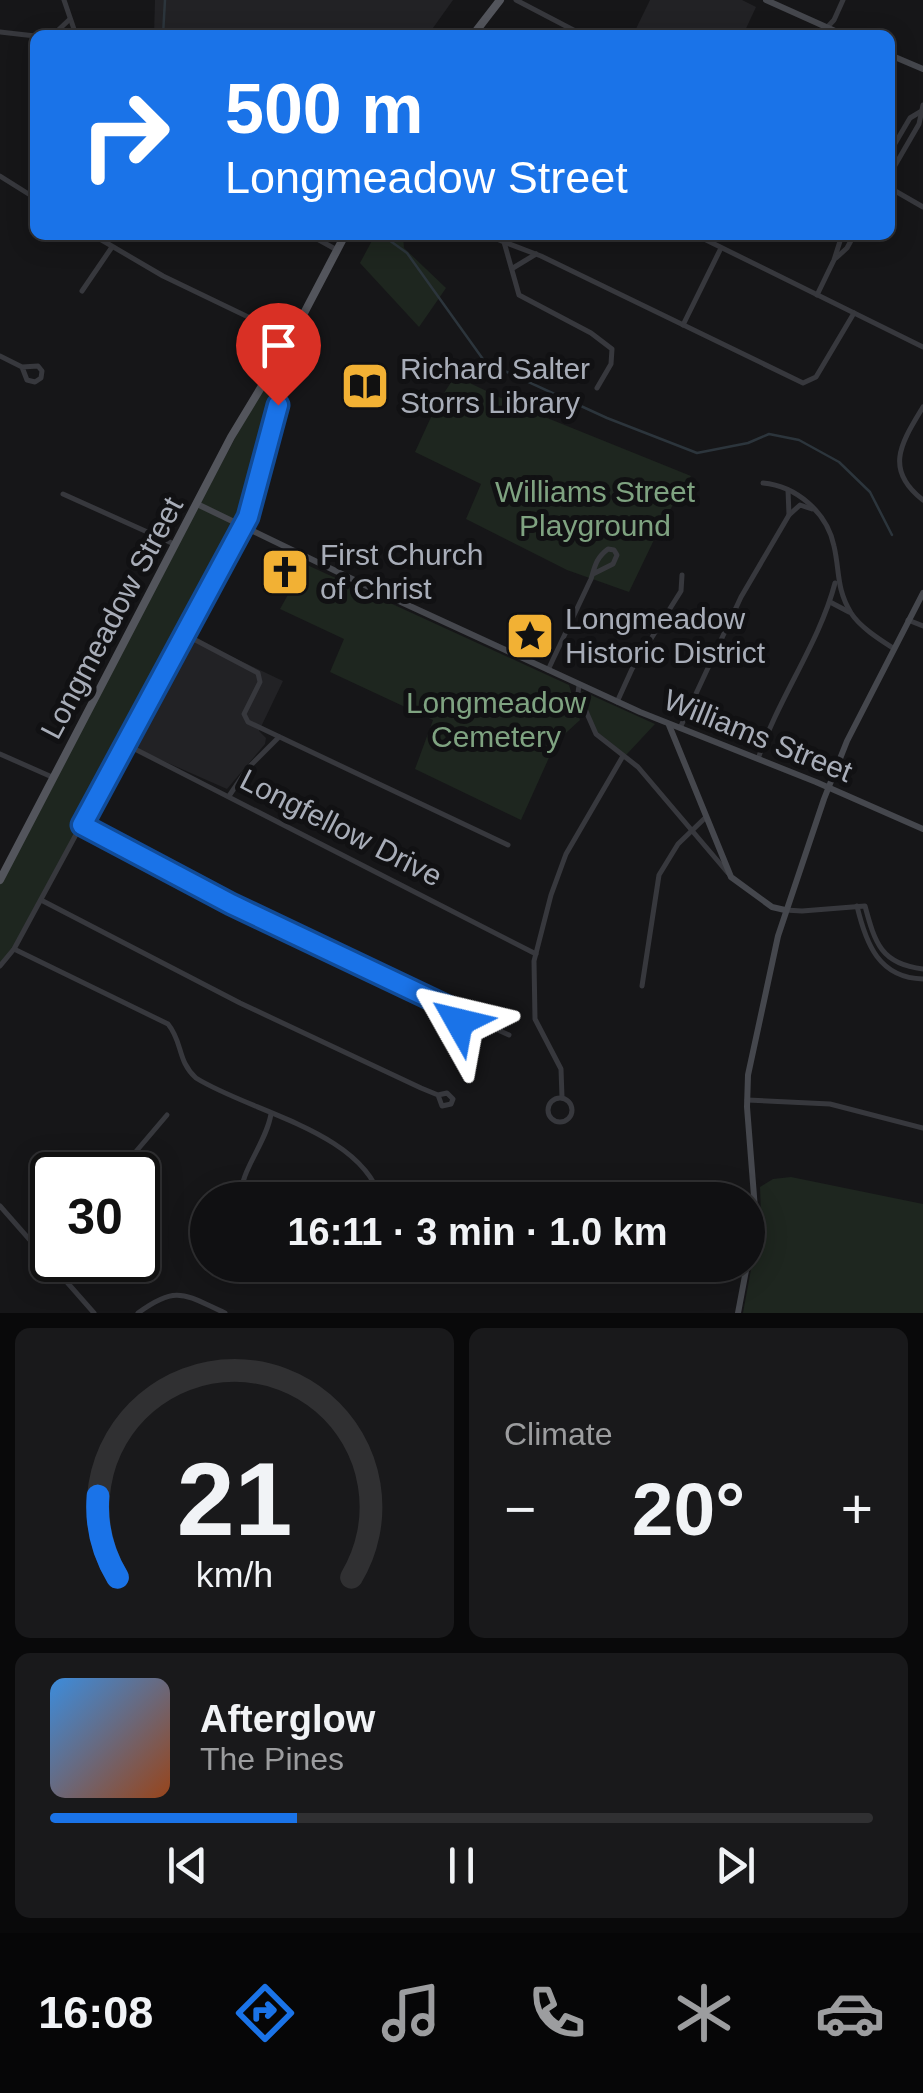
<!DOCTYPE html>
<html lang="en">
<head>
<meta charset="utf-8">
<style>
	body { margin:0; font-family:Arial,sans-serif; background:#19191b; color:#f1f3f6; height:100vh; display:flex; flex-direction:column; font-size:38px; white-space:nowrap }
	* { box-sizing:border-box; margin:0 }
	p { font-size:32px; color:#9c9d9f }
	.icon { flex:none; width:55px; height:55px; fill:none; stroke:currentColor; stroke-width:2; stroke-linecap:round; stroke-linejoin:round }
	.map { position:relative; height:1313px; overflow:hidden }
	.sheet { display:flex; flex-direction:column; gap:15px; padding:15px; background:#09090a; flex:1 }
	.sheet>* { flex:none }
	.top-card { position:absolute; left:30px; top:30px; width:865px; height:210px; border-radius:15px; box-shadow:0 5px 25px #0003,0 0 0 2px #303032; background:#1a73e8; color:#fff; overflow:hidden }
	.speed { position:absolute; left:30px; top:1152px; display:flex; gap:20px; font-size:50px; font-weight:700; text-align:center }
	.speed>* { display:grid; place-content:center; width:130px; height:130px; border-radius:50%; background:#101012; box-shadow:0 5px 25px #0003,0 0 0 2px #303032; line-height:1 }
	.speed .limit { border:5px solid #111; border-radius:15px; background:#fff; color:#111 }
	.pin { position:absolute; display:grid; place-items:center; width:85px; height:85px; color:#fff; margin:-102px -42px; border-radius:50% 50% 50% 0; rotate:-45deg; box-shadow:0 0 10px #0007 }
	.pin .icon { rotate:45deg }
	.me { position:absolute; width:110px; margin:-55px; rotate:307deg; stroke-linejoin:round; filter:drop-shadow(0 0 8px #0008) }
	.turn { display:flex; align-items:center; gap:35px; height:210px; padding:0 30px; font-size:45px }
	.turn .icon { width:130px; height:130px; stroke-width:2.5 }
	.turn b { display:block; font-size:70px; line-height:85px }
	.big { font-size:75px; font-weight:600; line-height:1.1 }
	.sheet .card { flex:1; display:flex; flex-direction:column; justify-content:center; gap:15px; min-width:0; padding:0 35px; border-radius:15px; background:#19191b }
	.sheet .dial { align-items:center; gap:0 }
	.dial svg { height:260px; overflow:visible; fill:none; stroke:#303032; stroke-width:7; stroke-linecap:round; text-anchor:middle }
	.dial text { fill:#f1f3f6; stroke:none }
	.song { display:flex; align-items:center; gap:30px }
	.cover { width:120px; height:120px; border-radius:15px; background:linear-gradient(135deg,hsl(210 70% 55%),hsl(20 70% 35%)) }
	.played { height:10px; border-radius:5px; background:linear-gradient(90deg,#1a73e8 30%,#303032 30%) }
	.keys { display:flex; justify-content:space-around; direction:ltr }
	.heat { display:flex; justify-content:space-between; align-items:center; font-size:55px; direction:ltr }
	.sheet .tiles { flex:1; display:grid; gap:15px; grid-template-columns:1fr 1fr }
	.card:last-child { grid-column:span 2 }
	.trip { position:absolute; left:190px; top:1182px; width:575px; height:100px; border-radius:50px; background:#101012; box-shadow:0 5px 25px #0003,0 0 0 2px #303032; font-weight:600; line-height:100px; text-align:center }
	.dock { display:flex; height:160px; justify-content:space-around; align-items:center; background:#060607; color:#9c9d9f }
	.dock .icon { width:70px; height:70px }
	.dock .active { color:#1a73e8 }
	.dock b { font-size:45px; color:#f1f3f6 }
	.map>svg:first-child { display:block }
	.built { fill:#222225 }
	.green { fill:#1e261f }
	.lines { fill:none; stroke-linecap:round; stroke-linejoin:round }
	.stream { stroke:#2c353c; stroke-width:2.5 }
	.street { stroke:#37383d; stroke-width:5 }
	.secondary { stroke:#45474d; stroke-width:6 }
	.primary { stroke:#53555c; stroke-width:8 }
	.route-casing { stroke:#114b97; stroke-width:25 }
	.route { stroke:#1a73e8; stroke-width:18 }
	.labels { text-anchor:middle; stroke-width:10; stroke-linejoin:round; paint-order:stroke }
	.poi-label { font-size:30px; fill:#a8adb8; stroke:#111113; text-anchor:start }
	.park-label { font-size:30px; fill:#7fa381; stroke:#111113 }
	.street-label { font-size:30px; fill:#a8adb8; stroke:#111113 }
</style>
</head>
<body>
<div class="map">
<svg width="923" height="1313" viewBox="0 0 923 1313">
	<rect width="100%" height="100%" fill="#161618"/>
	<!-- built -->
	<g class="built">
		<polygon points="155,0 453,0 428,35 154,35"/>
		<polygon points="650,0 742,0 756,7 743,35 633,35"/>
		<polygon points="184,634 283,681 259,731 266,738 265,744 227,789 125,744"/>
	</g>
	<!-- green -->
	<g class="green">
		<polygon points="375,235 403,235 404,248 446,288 419,327 360,263"/>
		<polygon points="455,376 520,407 691,476 663,521 629,592 567,570 466,519 481,484 415,452 437,404"/>
		<polygon points="267,378 280,390 248,517 14,949 0,966 0,880"/>
		<polygon points="305,564 569,685 580,720 556,742 521,820 415,769 433,720 330,672 344,639 280,609"/>
		<polygon points="582,691 655,724 626,755 595,730 580,694"/>
		<polygon points="791,1177 923,1204 923,1313 743,1313 761,1215 760,1187 773,1179"/>
	</g>
	<g class="lines">
		<!-- stream -->
		<g class="stream">
			<polyline points="163,35 165,0"/>
			<polyline points="382,235 407,253 485,362 607,418 697,453 748,443 769,434 799,440 839,462 870,492 892,535"/>
		</g>
		<!-- street -->
		<g class="street">
			<polyline points="64,0 76,35"/>
			<polyline points="516,0 583,35"/>
			<polyline points="0,32 35,36"/>
			<polyline points="53,35 70,19"/>
			<polyline points="820,35 834,20 843,0"/>
			<polyline points="890,152 910,118 920,112"/>
			<polyline points="890,174 919,124 923,105"/>
			<polyline points="0,176 35,198"/>
			<polyline points="890,188 923,207"/>
			<polyline points="93,235 163,276 290,337"/>
			<polyline points="310,235 337,250"/>
			<polyline points="487,235 504,242 519,295 591,333 612,349 611,364 597,388"/>
			<polyline points="696,235 923,347"/>
			<polyline points="504,242 541,256 803,383 816,377 854,313"/>
			<polyline points="836,258 847,248 854,235"/>
			<polyline points="513,268 536,254"/>
			<polyline points="82,291 112,247"/>
			<polyline points="817,295 834,260 842,235"/>
			<polyline points="683,325 721,248"/>
			<polyline points="0,356 22,367 38,366 42,371 41,378 35,382 27,380 22,367"/>
			<path d="M923,407C902,442 883,469 923,500"/>
			<path d="M763,483C796,486 827,512 834,546C840,572 836,588 851,613C860,627 879,639 893,648"/>
			<polyline points="63,494 174,544"/>
			<polyline points="789,515 800,505 812,509"/>
			<polyline points="830,602 849,612"/>
			<polyline points="908,620 923,626"/>
			<polyline points="184,634 258,673 260,682 244,714 248,722 508,845"/>
			<path d="M548,670L591,579C595,566 596,558 608,549L614,550L617,555L613,564L593,574"/>
			<polyline points="579,685 578,693 596,734 638,767 728,873"/>
			<polyline points="617,702 632,669 681,591 682,575"/>
			<polyline points="680,728 741,597 789,515 788,490"/>
			<polyline points="125,744 536,954"/>
			<polyline points="0,754 52,777"/>
			<path d="M758,759C778,698 819,644 835,583"/>
			<polyline points="229,796 248,768 279,737"/>
			<path d="M82,825C203,889 325,951 450,1008L449,1017L453,1021L462,1022L467,1016L509,1035"/>
			<polyline points="41,900 240,1003 421,1088 438,1095 447,1093 453,1099 451,1104 442,1106 438,1095"/>
			<path d="M857,906C866,944 879,978 923,979"/>
			<path d="M785,910L802,911L865,906C875,943 881,964 923,969"/>
			<path d="M14,949L168,1024C183,1042 177,1061 196,1078C250,1112 362,1131 381,1200"/>
			<polyline points="0,966 14,949 248,517 280,394 278,387 267,378"/>
			<polyline points="642,986 659,875 678,844 706,817"/>
			<polyline points="450,1008 464,1005 467,1015"/>
			<polyline points="562,1097 561,1069 535,1019 534,961 551,895 566,854 623,756"/>
			<circle cx="560" cy="1110" r="12"/>
			<polyline points="747,1100 830,1104 923,1128"/>
			<polyline points="116,1175 167,1115"/>
			<path d="M240,1200C240,1170 266,1144 271,1114"/>
			<polyline points="0,1206 94,1313"/>
			<polyline points="45,1256 52,1247"/>
			<path d="M138,1313C177,1284 185,1295 225,1313"/>
		</g>
		<!-- secondary -->
		<g class="secondary">
			<polyline points="766,0 844,35"/>
			<polyline points="890,55 923,69"/>
			<polyline points="197,504 375,590 640,712 816,782 923,829"/>
			<polyline points="669,725 731,877 772,907 785,910"/>
			<polyline points="748,1263 755,1209 747,1107 748,1075 778,936 824,799 847,741 923,593"/>
			<polyline points="738,1313 747,1265"/>
		</g>
		<!-- primary -->
		<g class="primary">
			<polyline points="473,35 500,0"/>
			<polyline points="0,880 231,437 291,338 345,235"/>
		</g>
	</g>
	<g class="lines">
		<!-- route casing -->
		<g class="route-casing">
			<polyline id="route" points="278,405 248,517 82,825 231,904 450,1008 450,1019 459,1022"/>
		</g>
		<!-- route -->
		<use href="#route" class="route"/>
	</g>
	<!-- icons -->
	<defs>
		<g id="library-square" transform="scale(2.5)"><rect x="-9" y="-9" width="18" height="18" rx="4" fill="#f2b134" stroke="#111113"/><path d="M-6-4Q-3-5.5-.7-3.5V5Q-3 3-6 4ZM6-4Q3-5.5 .7-3.5V5Q3 3 6 4Z" fill="#111"/></g>
		<g id="church-square" transform="scale(2.5)"><rect x="-9" y="-9" width="18" height="18" rx="4" fill="#f2b134" stroke="#111113"/><path d="M-1.2-6h2.4v3.5h3.3v2.4h-3.3V6h-2.4V-.1h-3.3v-2.4h3.3Z" fill="#111"/></g>
		<g id="sight-square" transform="scale(2.5)"><rect x="-9" y="-9" width="18" height="18" rx="4" fill="#f2b134" stroke="#111113"/><path d="M0-6L1.8-2.2L6-1.7L2.9 1.2L3.7 5.4L0 3.3L-3.7 5.4L-2.9 1.2L-6-1.7L-1.8-2.2Z" fill="#111"/></g>
	</defs>
	<g fill-rule="evenodd">
		<use href="#library-square" x="365" y="386"/>
		<use href="#church-square" x="285" y="572"/>
		<use href="#sight-square" x="530" y="636"/>
	</g>
	<g class="labels">
		<!-- poi labels -->
		<g class="poi-label">
			<text x="400" y="379">Richard Salter<tspan x="400" dy="34">Storrs Library</tspan></text>
			<text x="320" y="565">First Church<tspan x="320" dy="34">of Christ</tspan></text>
			<text x="565" y="629">Longmeadow<tspan x="565" dy="34">Historic District</tspan></text>
		</g>
		<!-- park labels -->
		<g class="park-label">
			<text x="595" y="502">Williams Street<tspan x="595" dy="34">Playground</tspan></text>
			<text x="496" y="713">Longmeadow<tspan x="496" dy="34">Cemetery</tspan></text>
		</g>
		<!-- street labels -->
		<g class="street-label">
			<text transform="translate(112 618) rotate(-62)" y="10">Longmeadow Street</text>
			<text transform="translate(758 736) rotate(22)" y="10">Williams Street</text>
			<text transform="translate(341 828) rotate(27)" y="10">Longfellow Drive</text>
		</g>
	</g>
</svg>
<div class="speed"><div class="limit">30</div></div>
<div class="pin" style="left:278px;top:405px;background:#d93025"><svg class="icon" aria-label="arrive" viewBox="0 0 24 24"><path d="M6 21V4h12l-3 4 3 4H6"/></svg></div>
<svg class="me" style="left:459px;top:1022px" viewBox="-20 -20 40 40"><path d="M0-17L14 15 0 8-14 15z" fill="#1a73e8" stroke="#fff" stroke-width="4"/></svg>
<div class="trip">16:11 · 3 min · 1.0 km</div>
<div class="top-card">
<div class="turn"><svg class="icon" aria-label="right" viewBox="0 0 24 24"><path d="M7 20v-9h11M14 6l5 5-5 5"/></svg><div><b>500 m</b>Longmeadow Street</div></div>
</div>
</div>
<section class="sheet">
<div class="tiles">
<div class="card dial"><svg viewBox="0 0 100 80">
<path d="M14 69A42 42 0 1 1 86 69"/>
<path d="M14 69A42 42 0 0 1 8 44" stroke="#1a73e8"/>
<text x="50" y="56" font-size="32" font-weight="700">21</text>
<text x="50" y="72" font-size="11">km/h</text>
</svg></div>
<div class="card"><p>Climate</p>
<div class="heat"><a>−</a><b class="big">20°</b><a>+</a></div>
</div>
<div class="card">
<div class="song"><i class="cover"></i><div><b>Afterglow</b><p>The Pines</p></div></div>
<div class="played"></div>
<div class="keys"><svg class="icon" aria-label="previous" viewBox="0 0 24 24"><path d="M18 5L8 12l10 7zM5 5v14"/></svg><svg class="icon" aria-label="pause" viewBox="0 0 24 24"><path d="M8 5v14M16 5v14"/></svg><svg class="icon" aria-label="next" viewBox="0 0 24 24"><path d="M6 5l10 7-10 7zM19 5v14"/></svg></div>
</div>
</div>
</section>
<nav class="dock">
<b>16:08</b>
<svg class="icon active" aria-label="directions" viewBox="0 0 24 24"><path d="M12 3l9 9-9 9-9-9zM9 14v-3h6M13 9l2 2-2 2"/></svg>
<svg class="icon" aria-label="music" viewBox="0 0 24 24"><path d="M9 18V5l10-2v13"/><circle cx="6" cy="18" r="3"/><circle cx="16" cy="16" r="3"/></svg>
<svg class="icon" aria-label="phone" viewBox="0 0 24 24"><path d="M5 4h4l2 5-3 2q2 4 5 5l2-3 5 2v4C11 20 4 13 5 4z"/></svg>
<svg class="icon" aria-label="climate" viewBox="0 0 24 24"><path d="M12 3v18M4 7l16 10M4 17L20 7"/></svg>
<svg class="icon" aria-label="car" viewBox="0 0 24 24"><path d="M5 17H2v-5l4-1 3-4h7l3 4 3 1v5h-3M9 17h6M6 11h13"/><circle cx="7" cy="17" r="2"/><circle cx="17" cy="17" r="2"/></svg>
</nav>
</body>
</html>
